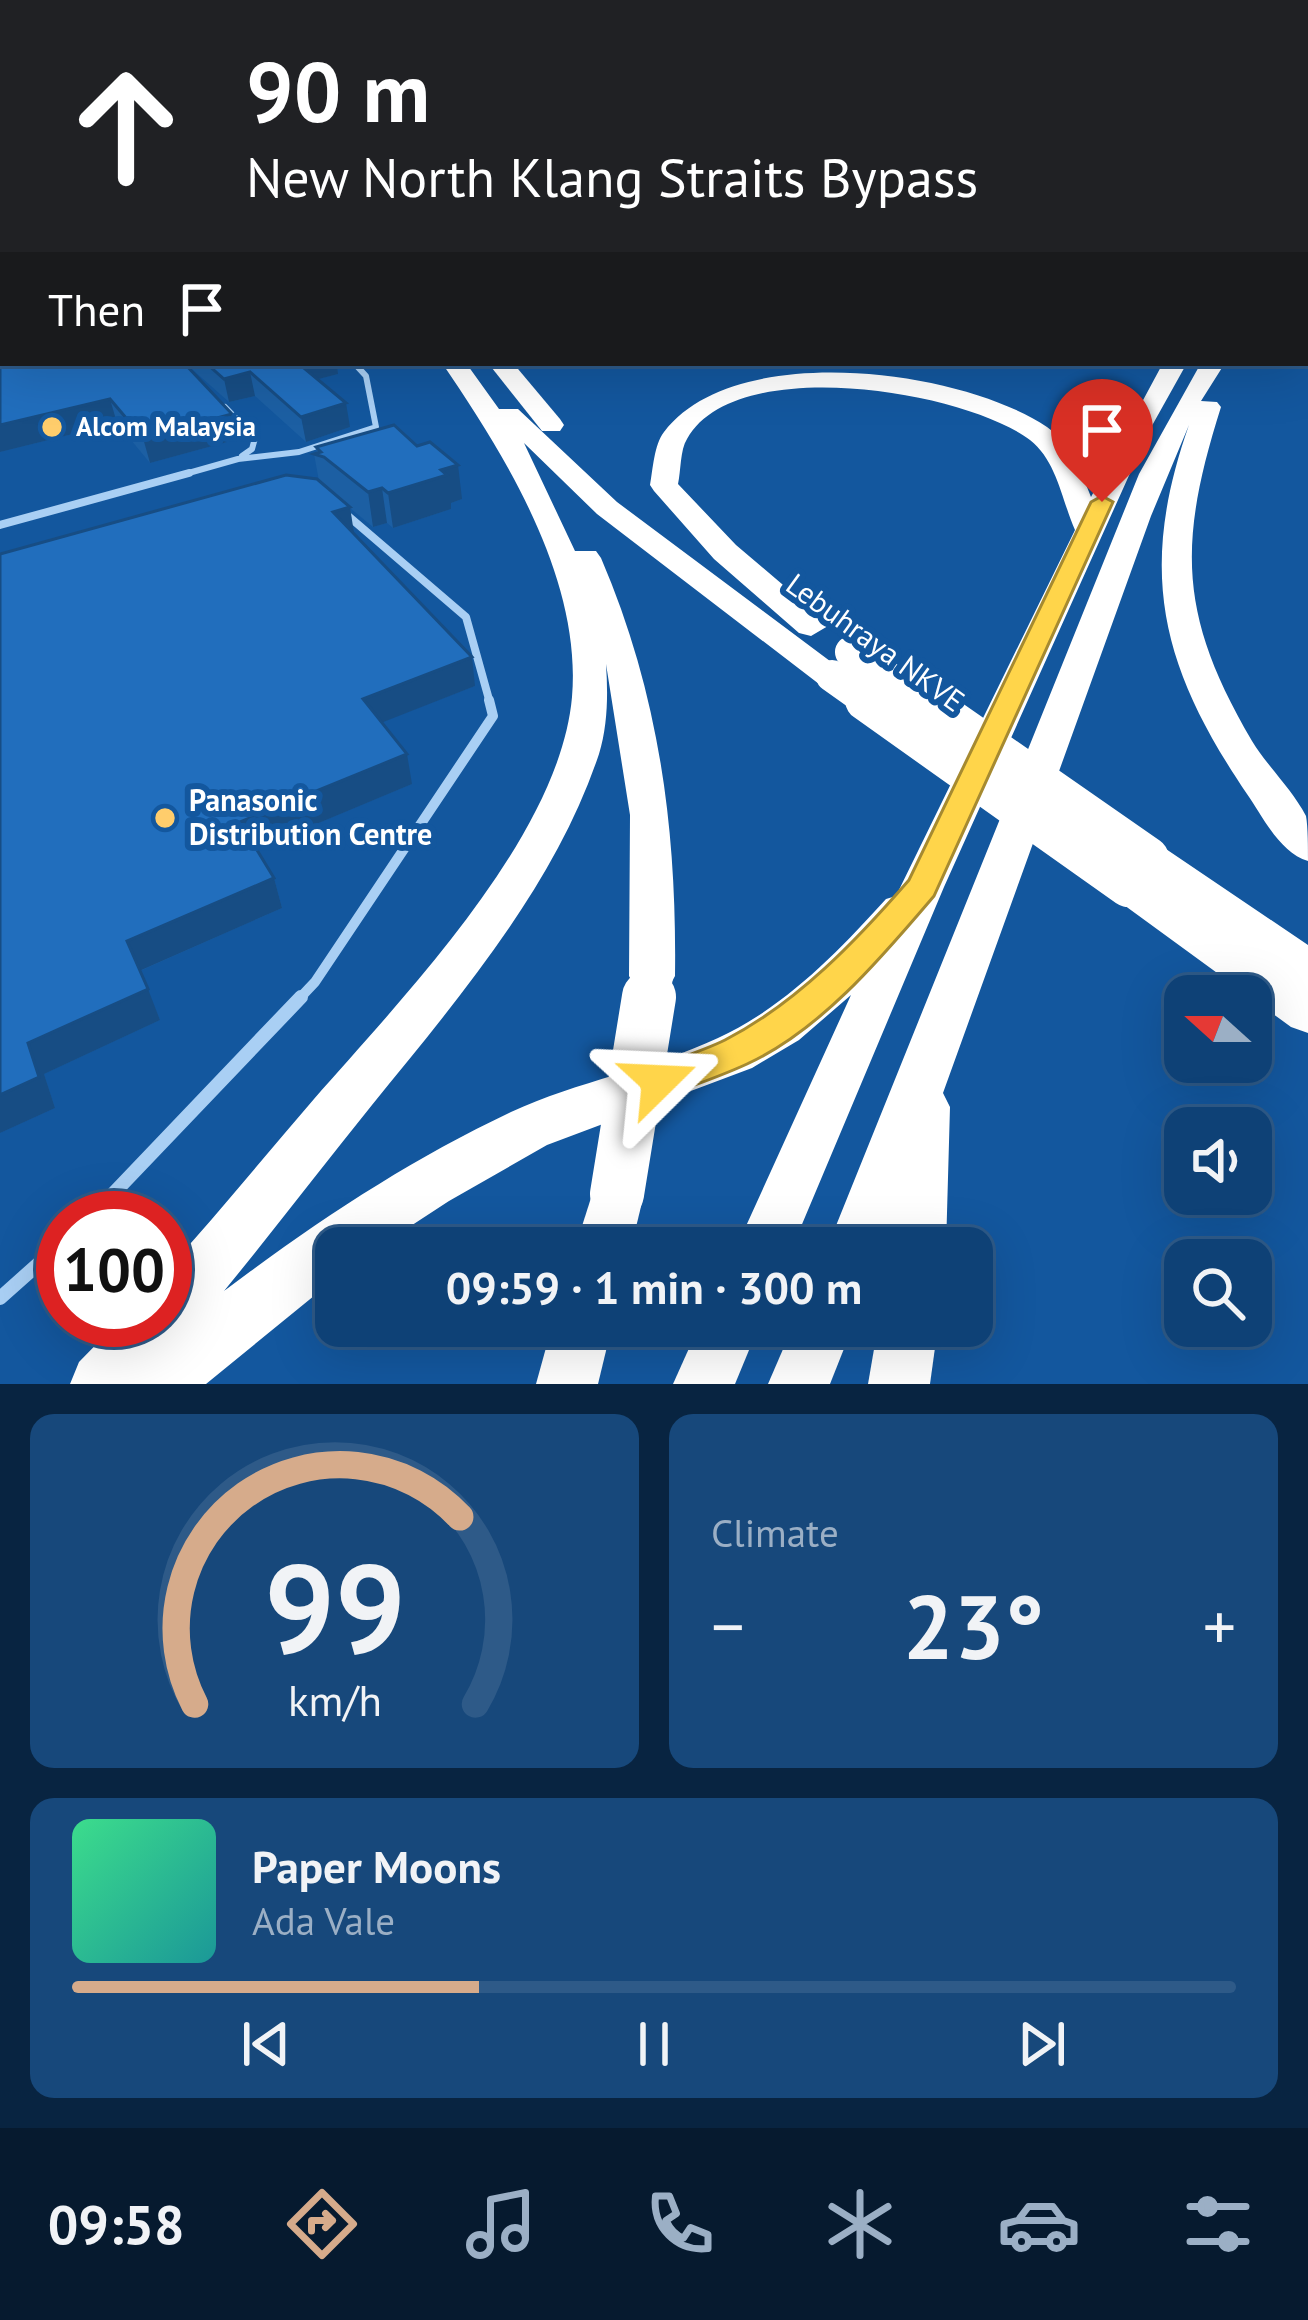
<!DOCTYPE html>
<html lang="en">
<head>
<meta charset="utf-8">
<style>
	body { margin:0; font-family:"PT Sans",sans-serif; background:#17487b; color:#f1f3f6; height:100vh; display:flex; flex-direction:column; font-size:45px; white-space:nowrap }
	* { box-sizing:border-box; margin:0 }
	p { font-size:39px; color:#9bafc5 }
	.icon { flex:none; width:66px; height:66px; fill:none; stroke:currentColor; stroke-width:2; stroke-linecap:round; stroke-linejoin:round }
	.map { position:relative; height:1384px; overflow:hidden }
	.sheet { display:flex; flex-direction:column; gap:30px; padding:30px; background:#082441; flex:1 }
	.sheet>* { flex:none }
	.top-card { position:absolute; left:0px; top:0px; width:1308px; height:366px; box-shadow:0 12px 48px #0002,0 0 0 3px #2e5a88; background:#202124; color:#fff; overflow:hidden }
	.needle { width:78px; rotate:291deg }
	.fabs { position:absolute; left:1164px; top:975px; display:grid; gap:24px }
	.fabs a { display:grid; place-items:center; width:108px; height:108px; border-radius:24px; background:#0e4176; box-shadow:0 12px 48px #0002,0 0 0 3px #2e5a88; font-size:60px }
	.speed { position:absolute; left:36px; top:1191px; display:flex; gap:24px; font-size:60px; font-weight:700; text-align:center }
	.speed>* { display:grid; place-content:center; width:156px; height:156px; border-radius:50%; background:#0e4176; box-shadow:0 12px 48px #0002,0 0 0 3px #2e5a88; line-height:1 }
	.speed .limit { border:18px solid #d22; background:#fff; color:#111 }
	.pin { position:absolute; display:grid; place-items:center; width:102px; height:102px; color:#fff; margin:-123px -51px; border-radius:50% 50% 50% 0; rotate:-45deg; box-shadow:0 0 12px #0007 }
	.pin .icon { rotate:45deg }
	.me { position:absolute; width:132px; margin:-66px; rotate:69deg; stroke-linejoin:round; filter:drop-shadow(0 0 9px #0008) }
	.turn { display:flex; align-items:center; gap:42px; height:252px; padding:0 48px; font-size:54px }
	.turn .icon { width:156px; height:156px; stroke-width:2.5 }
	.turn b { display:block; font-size:84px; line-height:102px }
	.then { display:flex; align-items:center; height:114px; padding:0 48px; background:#0003; gap:24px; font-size:45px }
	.big { font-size:90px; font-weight:700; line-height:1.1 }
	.sheet .widget { flex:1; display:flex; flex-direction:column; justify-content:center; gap:18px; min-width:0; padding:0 42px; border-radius:24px; background:#17487b }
	.sheet .dial { align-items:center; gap:0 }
	.dial svg { height:312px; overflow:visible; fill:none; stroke:#2e5a88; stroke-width:7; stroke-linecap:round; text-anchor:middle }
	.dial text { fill:#f1f3f6; stroke:none }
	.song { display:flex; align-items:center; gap:36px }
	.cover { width:144px; height:144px; border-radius:18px; background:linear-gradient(135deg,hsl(150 70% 55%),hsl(180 70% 35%)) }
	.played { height:12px; border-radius:6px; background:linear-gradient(90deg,#d6ab8b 35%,#2e5a88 35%) }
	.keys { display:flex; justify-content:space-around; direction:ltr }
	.heat { display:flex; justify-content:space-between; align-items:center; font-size:66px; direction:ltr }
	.sheet .tiles { flex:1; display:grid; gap:30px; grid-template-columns:1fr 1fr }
	.widget:last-child { grid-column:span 2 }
	.trip { position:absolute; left:315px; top:1227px; width:678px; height:120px; border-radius:24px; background:#0e4176; box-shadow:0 12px 48px #0002,0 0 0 3px #2e5a88; font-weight:700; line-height:120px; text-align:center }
	.menu { display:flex; height:192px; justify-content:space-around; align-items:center; background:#061a2f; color:#9bafc5 }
	.menu .icon { width:84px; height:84px }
	.menu .on { color:#d6ab8b }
	.menu b { font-size:54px; color:#f1f3f6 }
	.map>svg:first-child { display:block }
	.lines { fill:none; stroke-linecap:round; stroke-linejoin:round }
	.service-far3 { stroke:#a9cff4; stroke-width:6 }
	.service-far2 { stroke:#a9cff4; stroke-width:8 }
	.service-far1 { stroke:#a9cff4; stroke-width:10 }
	.service { stroke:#a9cff4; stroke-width:14 }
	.motorway { fill:#fff; fill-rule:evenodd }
	.motorway-bridge-far2 { stroke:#fff; stroke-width:32 }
	.motorway-bridge-far1 { stroke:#fff; stroke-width:42 }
	.motorway-bridge { stroke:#fff; stroke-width:54 }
	.wall { fill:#1c5fa3 }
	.shaded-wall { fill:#174d84 }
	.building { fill:#216ebd; stroke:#174d84; stroke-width:3 }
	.route { fill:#ffd54a; stroke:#a68a30; stroke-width:3 }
	.poi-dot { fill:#ffcd6c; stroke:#13579e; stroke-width:4.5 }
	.labels { text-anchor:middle; stroke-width:12; stroke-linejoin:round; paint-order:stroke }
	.far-poi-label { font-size:27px; font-weight:bold; fill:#fff; stroke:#13579e; text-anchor:start }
	.street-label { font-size:30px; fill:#fff; stroke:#13579e }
	.poi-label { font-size:30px; font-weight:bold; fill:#fff; stroke:#13579e; text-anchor:start }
</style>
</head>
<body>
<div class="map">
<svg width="1308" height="1384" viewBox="0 0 1308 1384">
	<rect width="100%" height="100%" fill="#13579e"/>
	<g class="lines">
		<!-- service-far3 -->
		<g class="service-far3">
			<polyline points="225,407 255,438 252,449 242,456"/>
			<polyline points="178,476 238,459 299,452 376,427 366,376 354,363"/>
		</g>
		<!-- service-far2 -->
		<g class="service-far2">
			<polyline points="347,515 466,617 490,703"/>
			<polyline points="0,525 189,473"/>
		</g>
		<!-- service-far1 -->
		<polyline class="service-far1" points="298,1000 315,982 493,716 489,700"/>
		<!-- service -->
		<g class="service">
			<polyline points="90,1218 301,997"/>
			<polyline points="0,1298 63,1242"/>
		</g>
		<!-- motorway -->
		<g class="motorway">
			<polygon points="1308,242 1308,254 1305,255 1305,243"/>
			<polygon points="1308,274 1308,288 1305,288 1305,275"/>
			<path d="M442,363H466L499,409H518L617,502L850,676L845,684H819L597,514L524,443L575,551H596L601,558C659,693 677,829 675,976L668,989L652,994L636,989L629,976L630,815L606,664C608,693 608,725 599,754C555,886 458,999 372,1105C322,1167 274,1230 224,1291C314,1223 409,1160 511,1112C578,1081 652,1069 718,1038C785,1007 837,953 886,899L896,896L1075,530C1062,501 1057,461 1030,440C966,391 735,352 687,439C680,450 681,471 678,484L736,545L823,619L828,626L811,636L799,633L714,559L654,491L650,485C653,469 654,445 664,432C734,339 961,369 1047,427C1070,443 1081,471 1091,497L1163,363H1187L1149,431L944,887L792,1248H736L851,995L799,1040L752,1068L547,1145L449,1201L377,1248H336V1278L206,1384H70L79,1362L120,1320H165V1272C216,1216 264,1157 314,1099C403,997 560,836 572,697C582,579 505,455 442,363Z"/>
			<polygon points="488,363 513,363 560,419 564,425 560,431 542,431"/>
			<path d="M1201,363H1225L1201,401L1217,402L1221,407C1178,543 1178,615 1252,741C1268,767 1292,789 1306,816C1308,827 1308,848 1308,861C1280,853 1263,817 1247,794C1161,667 1137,572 1189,425L1151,516L943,1093L950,1107L946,1248H890L891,1229L883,1248H827L1139,474Z"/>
			<polygon points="1148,843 1163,847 1308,945 1308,1033 1291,1027 1113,897 1106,886 1113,875 1128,870 1140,874 1127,858 1133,847"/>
			<polygon points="617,1169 636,1176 644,1194 631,1248 575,1248 598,1176"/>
			<polygon points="552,1326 612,1326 598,1384 536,1384"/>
			<polygon points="699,1326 759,1326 735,1384 673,1384"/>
			<polygon points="793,1326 853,1326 830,1384 768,1384"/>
			<polygon points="878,1326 938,1326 930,1384 868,1384"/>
		</g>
		<!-- motorway-bridge-far2 -->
		<g class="motorway-bridge-far2">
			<polyline points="851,652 925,703"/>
			<polyline points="832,676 870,703"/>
		</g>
		<!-- motorway-bridge-far1 -->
		<g class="motorway-bridge-far1">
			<polyline points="866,700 1128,886"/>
			<polyline points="921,700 1148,858"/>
			<polyline points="648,1000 652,976"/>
		</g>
		<!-- motorway-bridge -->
		<polyline class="motorway-bridge" points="617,1194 649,997"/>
	</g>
	<!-- wall -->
	<g class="wall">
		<polygon points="0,331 232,414 238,439 150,463 117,423 0,452"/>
		<polygon points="185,363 337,363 338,374 317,379 350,427 306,442 255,396 229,402"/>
		<polygon points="316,447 462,499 451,503 451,509 393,528 387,523 373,527 350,508 353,533 475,686 382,722 412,784 256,849 274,878 282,908 140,971 160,1020 44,1074 55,1108 0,1133 0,554 319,481 314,454 317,454"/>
	</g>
	<!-- shaded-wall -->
	<g class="shaded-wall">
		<polygon points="0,240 3,240 3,261 0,262"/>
		<polygon points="295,363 337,363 338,374 299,384"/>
		<polygon points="250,372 255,396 229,402 224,379"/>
		<polygon points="110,399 117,423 0,452 0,425"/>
		<polygon points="346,403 350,427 306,442 301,417"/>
		<polygon points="232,414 238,439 150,463 143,438"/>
		<polygon points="458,465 462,499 451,503 451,509 393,528 388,493 441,470"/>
		<polygon points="382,488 387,523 373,527 368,492"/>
		<polygon points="350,507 354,533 338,538 333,512"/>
		<polygon points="472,657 475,686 368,728 363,699"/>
		<polygon points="407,754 412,784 249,852 240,822"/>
		<polygon points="274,878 282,908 139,971 127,941"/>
		<polygon points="148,989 160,1020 44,1074 55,1108 0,1133 0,1095 28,1043"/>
	</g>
	<!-- building -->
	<g class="building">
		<rect x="0" y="202" width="3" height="38"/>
		<polygon points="3,330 3,363 184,363 232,414 143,438 110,399 0,425 0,331"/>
		<polygon points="206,363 298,363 346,403 301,417 250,372 224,379"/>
		<polygon points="394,425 417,446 430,442 458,465 441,470 447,475 388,493 382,488 368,492 324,457 314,454 321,452 316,447"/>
		<polygon points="286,475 317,479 350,507 333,512 472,657 363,699 407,754 240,822 274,878 127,941 148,989 28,1043 39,1077 0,1095 0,554"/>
	</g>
	<!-- sky -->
	<linearGradient id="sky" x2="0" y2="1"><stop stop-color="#0a3057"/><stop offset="0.46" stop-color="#3369a6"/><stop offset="1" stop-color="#3369a6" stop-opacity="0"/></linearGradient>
	<rect width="1308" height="358" fill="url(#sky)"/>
	<!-- route -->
	<path class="route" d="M1102,496L1113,502L934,896C882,957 821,1030 747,1064C719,1077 689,1087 659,1098L646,1093L640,1081L646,1070C672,1060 701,1052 725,1040C797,1003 857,940 909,880L1091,502Z"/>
	<!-- markers -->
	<g class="poi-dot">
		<circle cx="52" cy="427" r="12"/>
		<circle cx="165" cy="818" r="12"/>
	</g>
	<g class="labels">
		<!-- far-poi labels -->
		<g class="far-poi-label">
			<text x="76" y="436">Alcom Malaysia</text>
		</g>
		<!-- street labels -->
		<g class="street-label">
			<text transform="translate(875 643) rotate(36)" y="10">Lebuhraya NKVE</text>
		</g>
		<!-- poi labels -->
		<g class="poi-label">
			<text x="189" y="811">Panasonic<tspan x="189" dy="34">Distribution Centre</tspan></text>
		</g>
	</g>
</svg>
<div class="fabs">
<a><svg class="needle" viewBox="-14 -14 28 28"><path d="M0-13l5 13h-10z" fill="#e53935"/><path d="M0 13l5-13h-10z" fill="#9bafc5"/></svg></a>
<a><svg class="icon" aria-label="sound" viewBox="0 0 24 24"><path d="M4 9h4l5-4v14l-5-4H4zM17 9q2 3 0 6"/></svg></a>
<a><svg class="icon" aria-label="search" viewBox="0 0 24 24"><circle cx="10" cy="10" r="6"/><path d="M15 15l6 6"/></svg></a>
</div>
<div class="speed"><div class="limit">100</div></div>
<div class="pin" style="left:1102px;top:502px;background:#d93025"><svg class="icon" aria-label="arrive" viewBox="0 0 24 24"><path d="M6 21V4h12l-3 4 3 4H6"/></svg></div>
<svg class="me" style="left:659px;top:1081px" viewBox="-20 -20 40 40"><path d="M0-17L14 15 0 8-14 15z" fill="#ffd54a" stroke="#fff" stroke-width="4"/></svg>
<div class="trip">09:59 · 1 min · 300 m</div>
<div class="top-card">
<div class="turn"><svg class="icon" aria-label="ahead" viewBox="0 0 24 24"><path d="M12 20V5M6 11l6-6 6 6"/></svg><div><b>90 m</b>New North Klang Straits Bypass</div></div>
<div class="then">Then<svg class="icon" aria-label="arrive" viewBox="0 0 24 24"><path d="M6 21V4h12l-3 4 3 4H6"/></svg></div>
</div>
</div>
<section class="sheet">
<div class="tiles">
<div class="widget dial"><svg viewBox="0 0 100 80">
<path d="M14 69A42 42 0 1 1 86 69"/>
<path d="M14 69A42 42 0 0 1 82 21" stroke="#d6ab8b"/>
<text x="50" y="56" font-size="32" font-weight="700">99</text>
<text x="50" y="72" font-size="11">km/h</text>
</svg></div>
<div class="widget"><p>Climate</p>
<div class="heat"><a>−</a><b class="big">23°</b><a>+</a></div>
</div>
<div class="widget">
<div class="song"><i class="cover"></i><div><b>Paper Moons</b><p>Ada Vale</p></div></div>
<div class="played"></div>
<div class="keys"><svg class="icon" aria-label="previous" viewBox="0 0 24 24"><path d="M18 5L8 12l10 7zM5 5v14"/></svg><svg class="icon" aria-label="pause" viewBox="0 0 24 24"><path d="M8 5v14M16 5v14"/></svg><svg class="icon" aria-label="next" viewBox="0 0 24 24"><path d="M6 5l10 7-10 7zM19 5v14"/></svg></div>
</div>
</div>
</section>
<nav class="menu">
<b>09:58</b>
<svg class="icon on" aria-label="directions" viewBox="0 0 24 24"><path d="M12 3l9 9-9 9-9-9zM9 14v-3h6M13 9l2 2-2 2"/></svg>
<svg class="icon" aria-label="music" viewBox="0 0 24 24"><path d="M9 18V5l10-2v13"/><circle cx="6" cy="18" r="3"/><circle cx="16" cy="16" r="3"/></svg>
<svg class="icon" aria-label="phone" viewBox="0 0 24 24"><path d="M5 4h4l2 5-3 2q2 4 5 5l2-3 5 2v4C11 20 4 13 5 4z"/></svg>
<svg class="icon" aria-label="climate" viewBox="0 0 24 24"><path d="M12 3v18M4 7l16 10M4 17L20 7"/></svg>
<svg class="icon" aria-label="car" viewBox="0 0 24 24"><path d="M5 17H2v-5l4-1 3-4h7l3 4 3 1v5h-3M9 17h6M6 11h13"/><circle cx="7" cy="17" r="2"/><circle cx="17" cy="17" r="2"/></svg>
<svg class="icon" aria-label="filters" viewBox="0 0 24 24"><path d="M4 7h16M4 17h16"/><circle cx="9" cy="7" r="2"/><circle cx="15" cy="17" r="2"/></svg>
</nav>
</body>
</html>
